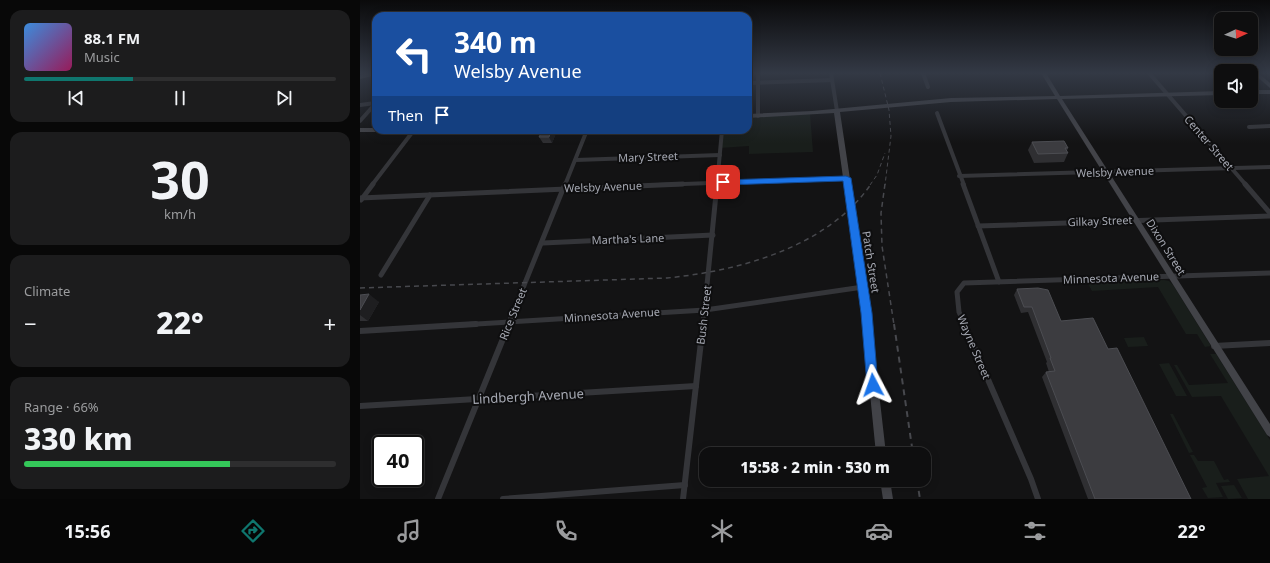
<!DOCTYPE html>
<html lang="en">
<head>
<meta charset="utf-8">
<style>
	body { margin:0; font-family:"Noto Sans",sans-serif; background:#1c1c1d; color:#f1f3f6; height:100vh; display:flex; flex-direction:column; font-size:15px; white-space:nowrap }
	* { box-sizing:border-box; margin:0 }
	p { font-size:13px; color:#9b9c9e }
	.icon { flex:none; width:22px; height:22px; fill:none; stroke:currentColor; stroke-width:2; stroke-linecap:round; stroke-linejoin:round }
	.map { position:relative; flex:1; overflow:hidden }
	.side { display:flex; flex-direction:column; gap:10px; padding:10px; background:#080808; width:360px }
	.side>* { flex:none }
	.top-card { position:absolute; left:12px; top:12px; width:380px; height:122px; border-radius:12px; box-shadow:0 2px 10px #0003,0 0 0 1px #2e2e2f; background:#1a4fa0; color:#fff; overflow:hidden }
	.needle { width:26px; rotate:87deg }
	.fabs { position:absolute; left:854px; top:12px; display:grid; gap:8px }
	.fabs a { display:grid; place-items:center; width:44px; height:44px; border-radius:8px; background:#0e0e0f; box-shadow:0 2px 10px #0003,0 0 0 1px #2e2e2f; font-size:20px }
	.speed { position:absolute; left:12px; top:435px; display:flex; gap:8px; font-size:20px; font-weight:700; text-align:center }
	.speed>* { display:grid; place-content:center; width:52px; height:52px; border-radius:50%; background:#0e0e0f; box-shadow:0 2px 10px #0003,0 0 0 1px #2e2e2f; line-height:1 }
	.speed .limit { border:2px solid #111; border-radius:6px; background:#fff; color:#111 }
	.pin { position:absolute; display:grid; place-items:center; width:34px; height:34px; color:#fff; margin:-17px; border-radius:8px; box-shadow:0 2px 6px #0006 }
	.me { position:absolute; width:44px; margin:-22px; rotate:356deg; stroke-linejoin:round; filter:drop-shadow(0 0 3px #0008) }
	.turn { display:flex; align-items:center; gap:14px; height:84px; padding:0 16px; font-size:18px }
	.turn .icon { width:52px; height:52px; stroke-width:2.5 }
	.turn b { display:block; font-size:28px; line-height:34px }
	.then { display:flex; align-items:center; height:38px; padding:0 16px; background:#0003; gap:8px; font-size:15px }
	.big { font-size:30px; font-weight:800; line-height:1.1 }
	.side .card { flex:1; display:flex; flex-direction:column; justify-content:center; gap:6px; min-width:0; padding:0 14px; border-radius:12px; background:#1c1c1d }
	.side .dial { align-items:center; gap:0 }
	.dial b { font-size:52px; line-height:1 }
	.song { display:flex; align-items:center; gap:12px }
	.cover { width:48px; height:48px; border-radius:6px; background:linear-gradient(135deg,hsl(210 70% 55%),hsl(330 70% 35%)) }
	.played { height:4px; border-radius:2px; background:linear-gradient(90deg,#0f766e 35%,#2e2e2f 35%) }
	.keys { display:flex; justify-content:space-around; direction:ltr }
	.heat { display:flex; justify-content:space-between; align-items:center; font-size:22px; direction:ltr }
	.charge { height:6px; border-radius:3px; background:linear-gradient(90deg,#34c759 66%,#2e2e2f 0) }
	.trip { position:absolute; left:339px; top:447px; width:232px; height:40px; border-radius:12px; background:#0e0e0f; box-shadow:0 2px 10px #0003,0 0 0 1px #2e2e2f; font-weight:800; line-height:40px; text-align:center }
	.tabs { display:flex; height:64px; justify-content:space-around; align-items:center; background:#060606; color:#9b9c9e }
	.tabs .icon { width:28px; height:28px }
	.tabs .current { color:#0f766e }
	.tabs b { font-size:18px; color:#f1f3f6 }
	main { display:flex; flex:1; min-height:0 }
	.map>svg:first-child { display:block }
	.green { fill:#191e1b }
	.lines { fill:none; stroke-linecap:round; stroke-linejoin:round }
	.street-far2 { stroke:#343539; stroke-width:4 }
	.street-far1 { stroke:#343539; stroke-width:5 }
	.street { stroke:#343539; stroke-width:6 }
	.secondary { fill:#424348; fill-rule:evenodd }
	.rail-far2 { stroke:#47484d; stroke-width:1; stroke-dasharray:4 3; stroke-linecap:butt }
	.rail-far1 { stroke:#47484d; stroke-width:1.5; stroke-dasharray:5 4; stroke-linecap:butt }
	.rail { stroke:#47484d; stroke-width:2; stroke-dasharray:6 5; stroke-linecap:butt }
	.wall { fill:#2f2f32 }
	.shaded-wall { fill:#1e1e20 }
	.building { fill:#3c3c40; stroke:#4c4d52 }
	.route { fill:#1a73e8; stroke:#114b97 }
	.labels { text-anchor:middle; stroke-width:4; stroke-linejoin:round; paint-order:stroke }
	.street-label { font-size:11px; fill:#a6a9b3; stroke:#0e0e0f }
	.near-street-label { font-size:13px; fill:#a6a9b3; stroke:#0e0e0f }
</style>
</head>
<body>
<main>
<section class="side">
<div class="card">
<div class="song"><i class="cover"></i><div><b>88.1 FM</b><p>Music</p></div></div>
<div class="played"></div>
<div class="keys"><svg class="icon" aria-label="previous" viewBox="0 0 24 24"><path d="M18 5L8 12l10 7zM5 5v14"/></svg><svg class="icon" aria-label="pause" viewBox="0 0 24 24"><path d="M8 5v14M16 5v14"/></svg><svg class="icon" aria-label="next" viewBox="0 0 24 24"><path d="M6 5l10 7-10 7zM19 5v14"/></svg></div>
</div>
<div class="card dial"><b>30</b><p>km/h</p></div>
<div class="card"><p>Climate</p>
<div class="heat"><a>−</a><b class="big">22°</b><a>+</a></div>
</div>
<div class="card"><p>Range · 66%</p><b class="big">330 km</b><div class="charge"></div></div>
</section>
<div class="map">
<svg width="910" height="499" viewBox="0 0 910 499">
	<rect width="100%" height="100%" fill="#131314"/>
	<!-- green -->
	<g class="green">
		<polygon points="450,113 453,152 389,154 389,146 360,148 362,130 388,130 388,116"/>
		<polygon points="804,280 809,281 813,285 851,346 845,347 837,334 826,334 798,287 732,291 728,284 730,282"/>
		<polygon points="784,337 788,346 768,347 764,338"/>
		<polygon points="850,354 856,354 910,440 910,499 888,499 877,479 909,476 861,396 832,397 814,365 817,365 829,385 868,383"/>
		<polygon points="809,363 827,396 816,396 799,364"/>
		<polygon points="810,414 813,414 833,452 829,453"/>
		<polygon points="830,455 834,455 838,461 854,461 864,480 868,479 870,482 856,483 863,497 848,498 842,488 847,487"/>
		<polygon points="874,485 882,498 868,499 861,486"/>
	</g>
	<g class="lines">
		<!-- street-far2 -->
		<g class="street-far2">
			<polyline points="398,73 398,116"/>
			<polyline points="471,73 477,111"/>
			<polyline points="563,73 568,87"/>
			<polyline points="789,73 886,185"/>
			<polyline points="388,83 472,80"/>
			<polyline points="0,105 15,103"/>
			<polyline points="577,113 604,185"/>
			<polyline points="0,121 16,103"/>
			<polyline points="889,127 910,126"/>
			<polyline points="216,160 360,155"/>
			<polyline points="599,176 910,167"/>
			<polyline points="12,185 54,130"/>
			<polyline points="205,185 227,130"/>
			<polyline points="297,185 487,178"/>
			<polyline points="357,185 362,130"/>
		</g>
		<!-- street-far1 -->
		<g class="street-far1">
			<polyline points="603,184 639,282"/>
			<polyline points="885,184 910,213"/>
			<polyline points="0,198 323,184"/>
			<polyline points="1,200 13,184"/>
			<polyline points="618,226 910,216"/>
			<polyline points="183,243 353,235"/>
			<polyline points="21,275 70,195"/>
			<polyline points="100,325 345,310 503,287"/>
			<polyline points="148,325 205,184"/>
			<polyline points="343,325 357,184"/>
			<polyline points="605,325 599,312 597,292 604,283 910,273"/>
		</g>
		<!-- street -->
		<g class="street">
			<polyline points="604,324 671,479 678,499"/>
			<polyline points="0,331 116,324"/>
			<polyline points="854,346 910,343"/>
			<polyline points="0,406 336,386"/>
			<polyline points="78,499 149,324"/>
			<polyline points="143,499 325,485"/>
			<polyline points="323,499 343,324"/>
		</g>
		<!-- secondary -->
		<g class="secondary">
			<polygon points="9,73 16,73 16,75 0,79 0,75"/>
			<polygon points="681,73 686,73 700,96 861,91 861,95 702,99 910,424 910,437 907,435 697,99 591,102 480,112 510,313 526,454 516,454 502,313 474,113 388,118 388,114 452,111 591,98 695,96"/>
			<polygon points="893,73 898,73 910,83 910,88"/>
			<rect x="891" y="90" width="19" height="4"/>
			<polygon points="0,128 16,128 16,130 19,130 16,132 0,132"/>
			<polygon points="520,480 530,480 533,499 523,499"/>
		</g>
		<!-- rail-far2 -->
		<g class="rail-far2">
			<polyline points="520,73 529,110 531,136 525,185"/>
			<polyline points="510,185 517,175 525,153"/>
		</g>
		<!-- rail-far1 -->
		<g class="rail-far1">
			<polyline points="525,184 521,213 522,246 534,325"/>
			<path d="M0,288L307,278C379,271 468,247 511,184"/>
		</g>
		<!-- rail -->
		<g class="rail">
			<polyline points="534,324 553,454"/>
			<polyline points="557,480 560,499"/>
		</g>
	</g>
	<!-- wall -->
	<g class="wall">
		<polygon points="183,130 196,130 197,131 192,143 183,143 179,137"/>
		<polygon points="672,142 708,148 707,151 708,153 704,162 674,163 668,150"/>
		<polygon points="657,289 701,321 748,349 831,499 728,499 682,377 686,372 689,372 686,363 687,362 668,312 661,313 654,295"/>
		<polygon points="0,295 19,302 8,321 0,321"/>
	</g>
	<!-- shaded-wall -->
	<g class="shaded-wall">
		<polygon points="16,84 16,88 14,88 12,85"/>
		<polygon points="191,130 196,130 197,131 192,143 189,137"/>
		<polygon points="9,294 19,302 8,321 0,315 0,310"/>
	</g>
	<!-- building -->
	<g class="building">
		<polygon points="16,77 16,84 12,85 12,82"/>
		<polygon points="183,130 191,130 189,137 179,137"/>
		<polygon points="704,141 708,148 705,148 708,153 678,154 672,142"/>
		<polygon points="678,288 688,290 701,321 733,318 748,349 757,348 831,499 735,499 686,372 695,371 690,358 691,358 672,307 664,307 657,289"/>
		<polygon points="9,294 0,310 0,295"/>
	</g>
	<!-- sky -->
	<linearGradient id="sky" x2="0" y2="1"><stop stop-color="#0a0a0b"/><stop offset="0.51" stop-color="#333945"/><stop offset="1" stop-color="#333945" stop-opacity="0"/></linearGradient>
	<rect width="910" height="143" fill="url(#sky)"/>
	<!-- route -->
	<polygon class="route" points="486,176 491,178 512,313 518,385 517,389 513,391 509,389 507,385 501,313 483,181 363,185 359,182 363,180"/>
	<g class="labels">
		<!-- street labels -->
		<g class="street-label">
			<text transform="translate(849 143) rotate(49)" y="4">Center Street</text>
			<text transform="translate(288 157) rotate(-2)" y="4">Mary Street</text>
			<text transform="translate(755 172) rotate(-2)" y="4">Welsby Avenue</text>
			<text transform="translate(243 187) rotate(-2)" y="4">Welsby Avenue</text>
			<text transform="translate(740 221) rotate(-2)" y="4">Gilkay Street</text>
			<text transform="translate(268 239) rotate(-2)" y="4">Martha's Lane</text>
			<text transform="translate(806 247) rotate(58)" y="4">Dixon Street</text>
			<text transform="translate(511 262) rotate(81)" y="4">Patch Street</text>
			<text transform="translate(751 278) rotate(-2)" y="4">Minnesota Avenue</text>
			<text transform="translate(153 314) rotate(-68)" y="4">Rice Street</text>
			<text transform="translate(252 315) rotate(-4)" y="4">Minnesota Avenue</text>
			<text transform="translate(344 315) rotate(-83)" y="4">Bush Street</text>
			<text transform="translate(614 347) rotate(67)" y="4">Wayne Street</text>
		</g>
		<!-- near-street labels -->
		<g class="near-street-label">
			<text transform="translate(168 396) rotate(-3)" y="5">Lindbergh Avenue</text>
		</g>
	</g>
</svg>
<div class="fabs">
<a><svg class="needle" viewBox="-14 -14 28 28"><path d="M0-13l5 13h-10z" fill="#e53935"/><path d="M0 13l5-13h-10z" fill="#9b9c9e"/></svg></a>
<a><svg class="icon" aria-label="sound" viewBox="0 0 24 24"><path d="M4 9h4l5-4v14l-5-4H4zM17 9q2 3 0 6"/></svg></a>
</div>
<div class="speed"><div class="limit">40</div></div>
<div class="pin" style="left:363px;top:182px;background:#d93025"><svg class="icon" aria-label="arrive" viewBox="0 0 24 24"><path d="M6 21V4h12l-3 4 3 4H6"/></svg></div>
<svg class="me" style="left:513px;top:385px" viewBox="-20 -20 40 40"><path d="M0-17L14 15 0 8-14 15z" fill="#1a73e8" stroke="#fff" stroke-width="4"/></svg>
<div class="trip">15:58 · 2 min · 530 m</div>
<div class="top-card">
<div class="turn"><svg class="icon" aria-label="left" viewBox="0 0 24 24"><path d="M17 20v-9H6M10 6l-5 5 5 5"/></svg><div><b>340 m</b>Welsby Avenue</div></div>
<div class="then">Then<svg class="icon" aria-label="arrive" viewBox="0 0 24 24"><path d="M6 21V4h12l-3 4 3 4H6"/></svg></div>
</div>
</div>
</main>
<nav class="tabs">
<b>15:56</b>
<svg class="icon current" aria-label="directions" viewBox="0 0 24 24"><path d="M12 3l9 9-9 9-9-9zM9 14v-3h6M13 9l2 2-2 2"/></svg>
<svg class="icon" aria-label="music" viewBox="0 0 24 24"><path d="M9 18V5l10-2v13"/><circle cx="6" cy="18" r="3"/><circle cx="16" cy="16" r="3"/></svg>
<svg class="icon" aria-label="phone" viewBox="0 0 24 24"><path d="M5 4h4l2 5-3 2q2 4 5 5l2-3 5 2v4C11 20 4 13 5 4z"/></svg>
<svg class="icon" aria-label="climate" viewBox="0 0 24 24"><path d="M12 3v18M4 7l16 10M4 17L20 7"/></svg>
<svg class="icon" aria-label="car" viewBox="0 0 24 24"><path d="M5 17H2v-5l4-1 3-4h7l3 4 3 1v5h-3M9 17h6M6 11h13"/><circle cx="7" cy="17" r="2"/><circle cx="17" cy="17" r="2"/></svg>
<svg class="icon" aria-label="filters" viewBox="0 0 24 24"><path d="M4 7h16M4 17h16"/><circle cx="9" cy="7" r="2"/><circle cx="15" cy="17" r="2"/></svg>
<b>22°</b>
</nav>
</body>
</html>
